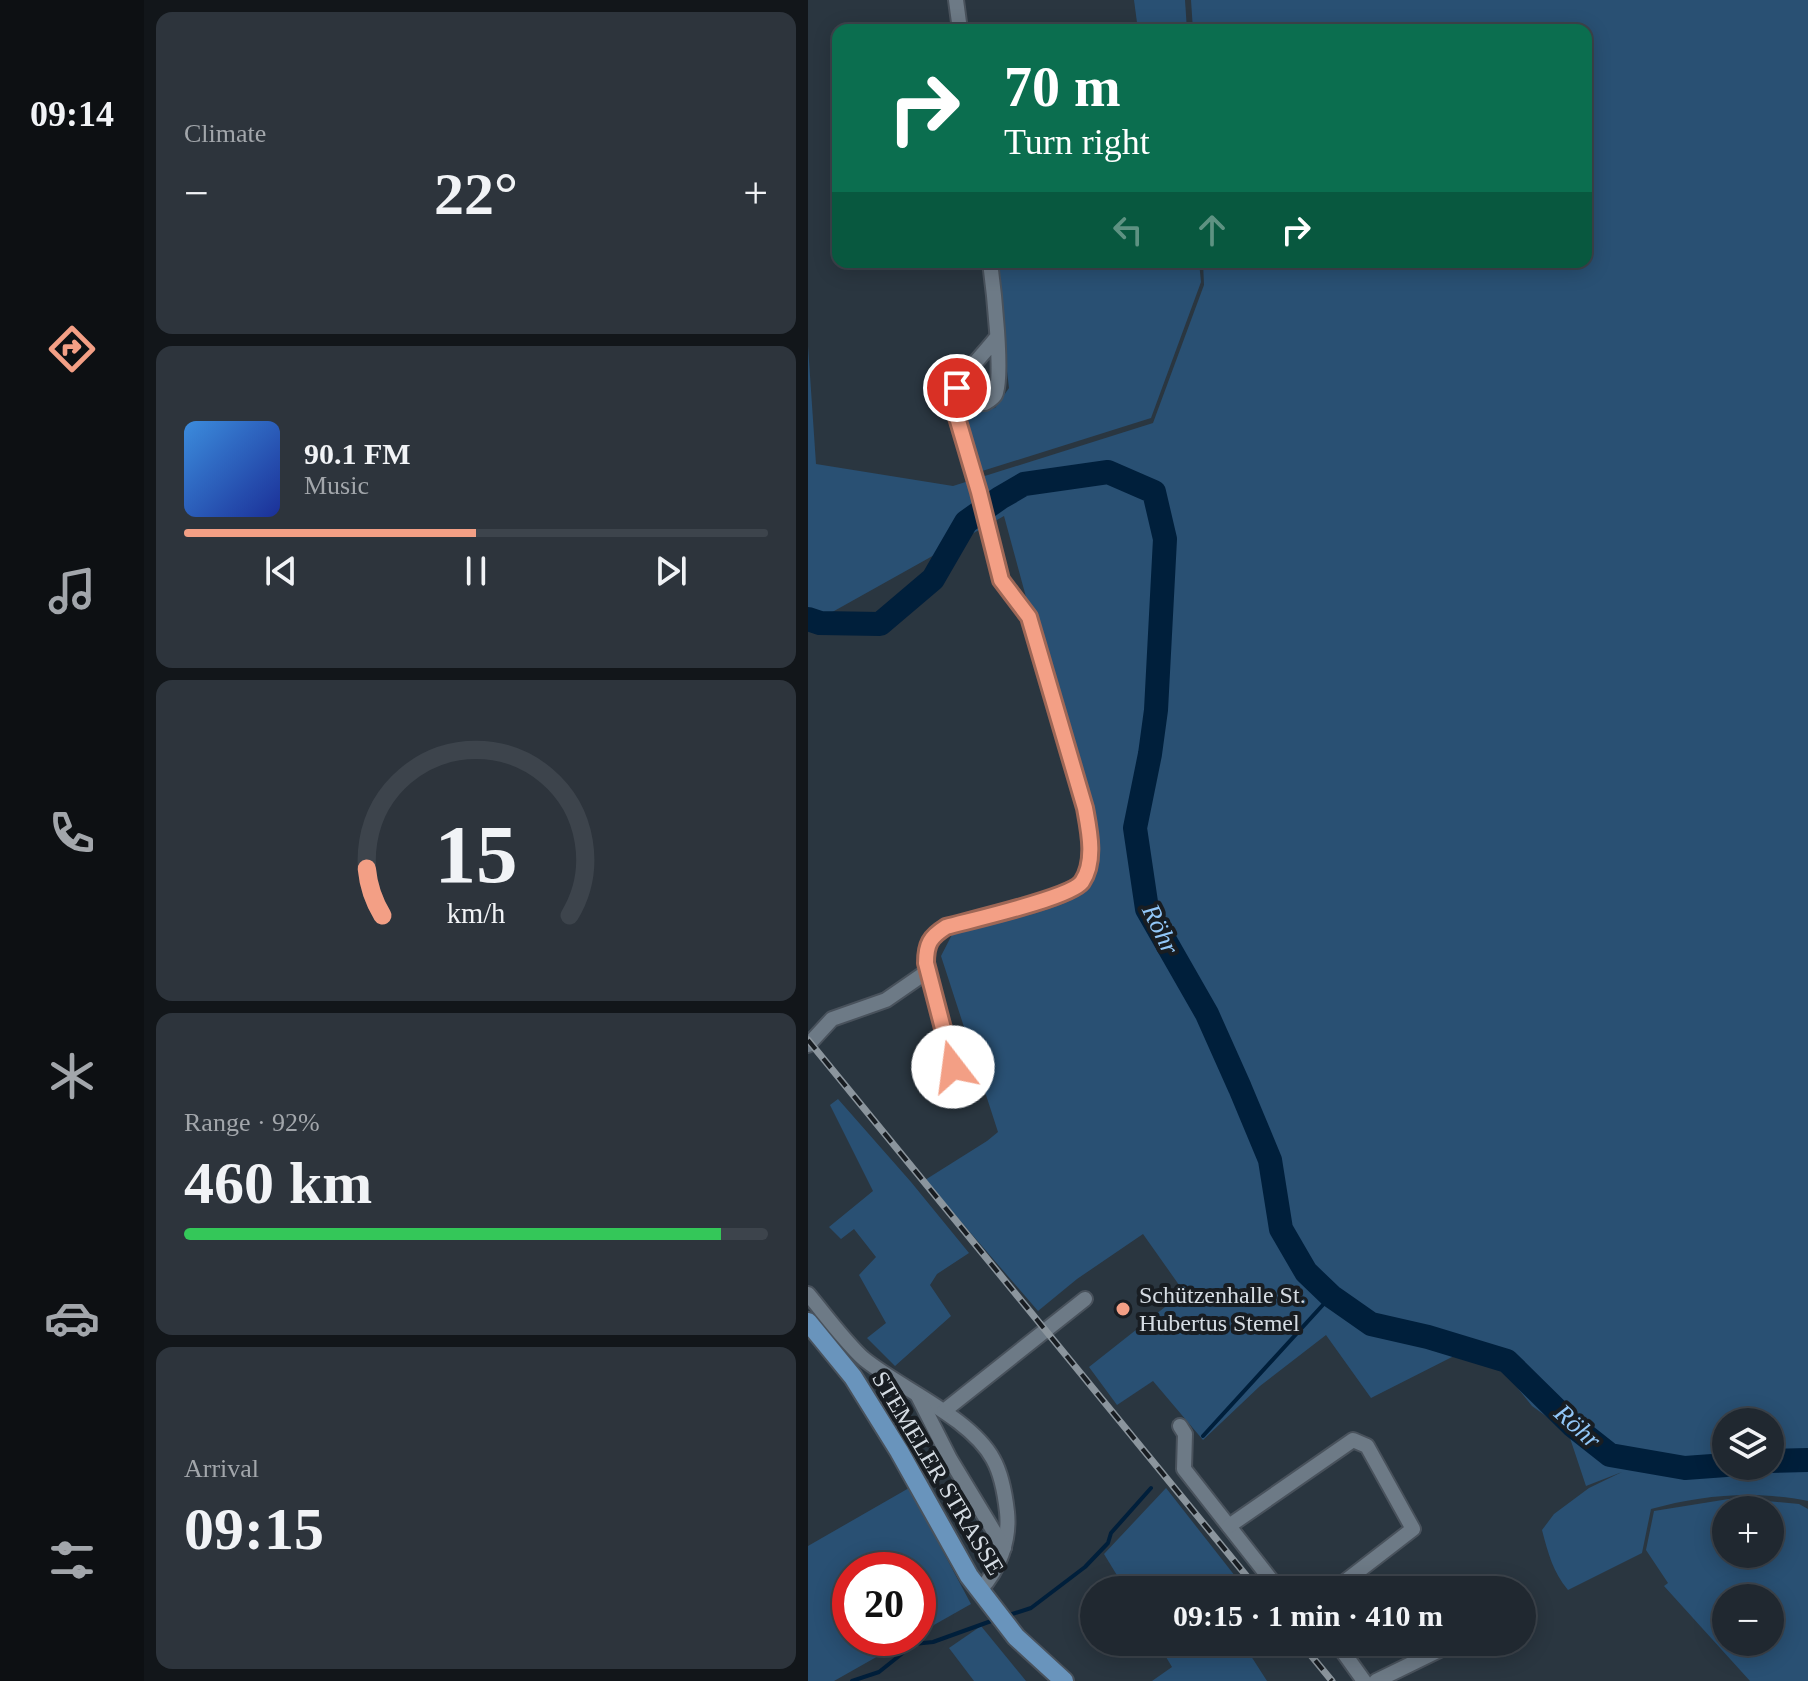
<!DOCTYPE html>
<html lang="en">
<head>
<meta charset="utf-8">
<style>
	body { margin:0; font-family:"Times New Roman",serif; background:#2d343c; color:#f1f3f6; height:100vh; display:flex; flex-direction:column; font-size:30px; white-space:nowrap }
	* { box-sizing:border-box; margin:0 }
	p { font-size:26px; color:#a2a6ab }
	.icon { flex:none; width:44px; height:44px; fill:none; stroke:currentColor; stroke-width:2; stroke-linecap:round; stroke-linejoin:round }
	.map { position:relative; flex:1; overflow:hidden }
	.drawer { display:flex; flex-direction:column; gap:12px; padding:12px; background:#12161a; width:664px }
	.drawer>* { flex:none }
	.banner { position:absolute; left:24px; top:24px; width:760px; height:244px; border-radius:16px; box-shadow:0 4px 20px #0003,0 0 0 2px #3d444c; background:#0b6e4f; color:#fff; overflow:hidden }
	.tools { position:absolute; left:904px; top:1408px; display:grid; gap:16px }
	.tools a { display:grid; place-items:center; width:72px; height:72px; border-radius:50%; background:#202830; box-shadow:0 4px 20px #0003,0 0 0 2px #3d444c; font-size:40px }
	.speed { position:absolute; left:24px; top:1552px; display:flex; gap:16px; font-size:40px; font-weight:700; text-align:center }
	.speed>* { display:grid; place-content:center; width:104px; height:104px; border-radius:50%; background:#202830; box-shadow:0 4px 20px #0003,0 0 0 2px #3d444c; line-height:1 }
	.speed .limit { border:12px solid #d22; background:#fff; color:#111 }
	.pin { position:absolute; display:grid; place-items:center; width:68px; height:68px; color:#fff; margin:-34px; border:4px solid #fff; border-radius:50%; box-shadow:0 2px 8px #0007 }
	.me { position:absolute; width:88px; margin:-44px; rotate:345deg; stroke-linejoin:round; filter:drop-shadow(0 0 6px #0008) }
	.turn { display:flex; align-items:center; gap:28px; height:168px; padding:0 40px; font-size:36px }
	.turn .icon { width:104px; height:104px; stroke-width:2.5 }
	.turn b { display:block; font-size:56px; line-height:68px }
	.lanes { display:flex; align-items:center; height:76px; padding:0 40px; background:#0003; justify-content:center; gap:40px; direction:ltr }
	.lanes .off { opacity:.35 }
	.big { font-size:60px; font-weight:600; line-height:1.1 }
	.drawer .tile { flex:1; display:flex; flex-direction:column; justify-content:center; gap:12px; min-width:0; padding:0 28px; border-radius:16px; background:#2d343c }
	.drawer .dial { align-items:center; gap:0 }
	.dial svg { height:208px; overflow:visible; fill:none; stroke:#3d444c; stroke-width:7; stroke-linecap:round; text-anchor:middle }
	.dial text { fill:#f1f3f6; stroke:none }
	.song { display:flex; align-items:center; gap:24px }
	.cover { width:96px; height:96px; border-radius:12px; background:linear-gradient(135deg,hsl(210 70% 55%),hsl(230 70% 35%)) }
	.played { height:8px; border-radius:4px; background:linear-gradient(90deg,#f39f85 50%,#3d444c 50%) }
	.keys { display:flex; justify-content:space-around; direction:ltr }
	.heat { display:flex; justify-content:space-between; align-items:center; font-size:44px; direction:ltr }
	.charge { height:12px; border-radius:6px; background:linear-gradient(90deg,#34c759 92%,#3d444c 0) }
	.trip { position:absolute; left:272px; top:1576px; width:456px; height:80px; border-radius:40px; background:#202830; box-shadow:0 4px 20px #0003,0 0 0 2px #3d444c; font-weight:600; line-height:80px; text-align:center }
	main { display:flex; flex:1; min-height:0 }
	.menu { display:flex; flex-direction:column; width:144px; justify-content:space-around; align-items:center; background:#0d1013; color:#a2a6ab }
	.menu .icon { width:56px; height:56px }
	.menu .selected { color:#f39f85 }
	.menu b { font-size:36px; color:#f1f3f6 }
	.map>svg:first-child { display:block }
	.green { fill:#295073; fill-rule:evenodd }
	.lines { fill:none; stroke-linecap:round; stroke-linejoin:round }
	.stream { stroke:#001f3b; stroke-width:4 }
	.river { stroke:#001f3b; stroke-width:24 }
	.minor-casing { stroke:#49525c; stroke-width:18 }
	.major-casing { stroke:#49525c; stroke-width:22 }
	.minor { stroke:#6d7a86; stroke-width:14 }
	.major { stroke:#6994bc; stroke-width:18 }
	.rail-casing { stroke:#8b959d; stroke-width:7 }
	.rail { stroke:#181d22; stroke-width:4; stroke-dasharray:12; stroke-linecap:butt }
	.route-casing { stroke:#9e6756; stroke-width:20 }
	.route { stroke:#f39f85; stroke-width:14 }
	.poi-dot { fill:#f39f85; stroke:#181d22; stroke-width:3 }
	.labels { text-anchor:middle; stroke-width:8; stroke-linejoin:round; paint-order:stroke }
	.poi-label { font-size:24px; fill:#d5dce3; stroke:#181d22; text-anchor:start }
	.street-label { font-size:24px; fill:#d5dce3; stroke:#181d22 }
	.water-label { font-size:26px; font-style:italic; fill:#92c7f8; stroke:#181d22 }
</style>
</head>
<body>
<main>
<nav class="menu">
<b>09:14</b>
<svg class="icon selected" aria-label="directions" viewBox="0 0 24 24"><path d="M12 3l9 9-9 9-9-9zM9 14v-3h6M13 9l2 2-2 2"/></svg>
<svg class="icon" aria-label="music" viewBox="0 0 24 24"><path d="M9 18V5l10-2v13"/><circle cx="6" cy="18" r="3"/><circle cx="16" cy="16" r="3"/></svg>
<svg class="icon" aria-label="phone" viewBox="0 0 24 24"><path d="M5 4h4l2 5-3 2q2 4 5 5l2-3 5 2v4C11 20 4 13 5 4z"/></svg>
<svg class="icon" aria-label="climate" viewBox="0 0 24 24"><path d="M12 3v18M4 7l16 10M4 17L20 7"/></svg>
<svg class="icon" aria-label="car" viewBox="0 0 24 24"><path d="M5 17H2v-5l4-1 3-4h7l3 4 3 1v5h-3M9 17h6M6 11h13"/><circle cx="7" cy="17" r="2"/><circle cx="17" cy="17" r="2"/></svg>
<svg class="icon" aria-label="filters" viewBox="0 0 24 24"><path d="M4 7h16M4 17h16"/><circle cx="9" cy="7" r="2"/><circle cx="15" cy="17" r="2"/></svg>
</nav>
<section class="drawer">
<div class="tile"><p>Climate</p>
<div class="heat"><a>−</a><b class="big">22°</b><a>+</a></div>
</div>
<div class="tile">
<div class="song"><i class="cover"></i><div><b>90.1 FM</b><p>Music</p></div></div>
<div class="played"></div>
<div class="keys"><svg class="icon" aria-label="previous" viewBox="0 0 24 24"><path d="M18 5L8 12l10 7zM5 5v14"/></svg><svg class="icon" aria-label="pause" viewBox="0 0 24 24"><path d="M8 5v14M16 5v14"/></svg><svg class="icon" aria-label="next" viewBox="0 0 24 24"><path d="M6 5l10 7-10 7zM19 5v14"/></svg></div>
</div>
<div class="tile dial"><svg viewBox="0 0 100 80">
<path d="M14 69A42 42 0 1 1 86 69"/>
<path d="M14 69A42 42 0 0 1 8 51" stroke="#f39f85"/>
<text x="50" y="56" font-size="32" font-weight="700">15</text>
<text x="50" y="72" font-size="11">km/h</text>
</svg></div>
<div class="tile"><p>Range · 92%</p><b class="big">460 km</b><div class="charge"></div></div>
<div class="tile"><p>Arrival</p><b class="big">09:15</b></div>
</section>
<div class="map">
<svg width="1000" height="1681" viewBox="0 0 1000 1681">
	<rect width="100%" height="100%" fill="#2a3640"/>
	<!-- green -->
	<g class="green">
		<polygon points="326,0 377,0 379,30 330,30"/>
		<path d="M383,0H1000V1501C947,1490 894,1495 843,1509L834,1553L760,1590C745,1572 740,1553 734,1530L746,1514L781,1488L814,1472L778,1486L760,1432L724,1406L696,1371L646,1356L563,1398L518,1335L452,1386L395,1440L345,1381L309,1405L281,1367L376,1292L335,1234L269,1279L230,1311L117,1180L179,1141L190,1132L133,956L151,921L264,893L286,847L196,516L10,620L0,618V346L8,464L145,486L345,423L396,285L395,262H778V30H385ZM918,1422H962V1466H918Z"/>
		<polygon points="186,262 391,262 393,282 343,418 171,472 158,421 162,412 187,408 201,388"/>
		<polygon points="30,1099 103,1182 161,1253 129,1274 122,1285 143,1316 87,1366 59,1338 78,1323 51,1275 68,1257 46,1229 33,1239 21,1227 65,1191 22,1105"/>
		<polygon points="101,1488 163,1604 110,1634 110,1570 42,1570 42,1638 102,1638 26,1681 0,1681 0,1546"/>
		<polygon points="358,1488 438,1590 318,1590 296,1554"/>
		<path d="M927,1498L991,1504L1000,1509V1681H942L856,1586L860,1583L838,1550L846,1511ZM918,1510H962V1554H918ZM918,1598H962V1642H918Z"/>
		<polygon points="173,1626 218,1681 166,1681 141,1648"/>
		<polygon points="349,1642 434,1642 459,1681 344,1681 364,1667"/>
	</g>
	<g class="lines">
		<!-- stream -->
		<g class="stream">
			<polyline points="395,1436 523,1296"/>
			<polyline points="198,1616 223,1608 277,1567 300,1543 303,1533 343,1488"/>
			<polyline points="44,1681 71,1672 106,1644 125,1642 186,1620"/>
		</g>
		<!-- river -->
		<g class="river">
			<polyline points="0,619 12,623 72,624 125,579 158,522 192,498 216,484 300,472 346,492 357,539 348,710 342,754 327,828 339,909 399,1014 432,1088 462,1160 473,1229 498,1272 523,1296 563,1324 620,1337 699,1361 764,1425 802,1455 877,1468 918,1465"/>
			<polyline points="962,1461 1000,1460"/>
		</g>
		<!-- minor casing -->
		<g class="minor-casing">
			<g id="minor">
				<polyline points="148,0 152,30"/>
				<path d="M182,262C185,284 196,378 187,395C184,399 182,400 177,403L147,404C147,379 174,357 189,337"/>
				<polyline points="0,1045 24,1019 78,1000 120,971"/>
				<path d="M145,1067L118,963C118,944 122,937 138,927C164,920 262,900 274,882C288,861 281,830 277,808L221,617L193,580L171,492L148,414L147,404"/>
				<path d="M0,1294C16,1313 38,1343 56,1359C93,1389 163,1418 185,1459C194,1475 197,1494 199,1512C202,1540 191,1570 172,1590"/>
				<polyline points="110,1396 142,1459 196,1548"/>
				<polyline points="136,1411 277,1299"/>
				<polyline points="372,1426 377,1434 376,1469 471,1590"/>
				<polyline points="421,1526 545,1440 559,1446 605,1529 526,1590"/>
				<polyline points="528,1642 556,1681"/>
				<polyline points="568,1681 648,1642"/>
			</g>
		</g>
		<!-- major casing -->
		<g class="major-casing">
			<polyline id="major" points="0,1322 45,1377 91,1451 161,1576 208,1637 256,1681"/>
		</g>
		<!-- minor -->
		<use href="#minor" class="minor"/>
		<!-- major -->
		<use href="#major" class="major"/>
		<!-- rail casing -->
		<g class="rail-casing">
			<g id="rail">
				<polyline points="0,1040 450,1590"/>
				<polyline points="492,1642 524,1681"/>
			</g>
		</g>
		<!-- rail -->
		<use href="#rail" class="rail"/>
	</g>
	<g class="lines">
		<!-- route casing -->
		<g class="route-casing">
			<path id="route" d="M145,1067L118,963C118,944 122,937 138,927C163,920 262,898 274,882C288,861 281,830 277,808L221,617L193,580L171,492L148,414L147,396L149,388"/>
		</g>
		<!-- route -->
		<use href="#route" class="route"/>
	</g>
	<!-- markers -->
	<circle class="poi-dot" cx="315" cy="1309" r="8"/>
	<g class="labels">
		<!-- poi labels -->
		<g class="poi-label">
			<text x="331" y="1303">Schützenhalle St.<tspan x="331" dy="28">Hubertus Stemel</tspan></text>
		</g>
		<!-- street labels -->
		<g class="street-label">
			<text transform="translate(130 1473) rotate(59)" y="8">STEMELER STRASSE</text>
		</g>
		<!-- water labels -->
		<g class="water-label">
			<text transform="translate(353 929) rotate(64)" y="9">Röhr</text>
			<text transform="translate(770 1426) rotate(42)" y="9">Röhr</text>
		</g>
	</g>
</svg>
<div class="tools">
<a><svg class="icon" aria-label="layers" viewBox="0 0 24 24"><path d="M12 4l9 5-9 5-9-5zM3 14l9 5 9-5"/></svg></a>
<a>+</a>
<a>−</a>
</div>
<div class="speed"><div class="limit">20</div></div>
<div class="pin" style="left:149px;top:388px;background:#d93025"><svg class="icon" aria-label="arrive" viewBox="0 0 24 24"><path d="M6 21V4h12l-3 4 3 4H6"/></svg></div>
<svg class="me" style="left:145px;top:1067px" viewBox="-20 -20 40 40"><circle r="19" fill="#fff"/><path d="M0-13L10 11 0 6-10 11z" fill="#f39f85"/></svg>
<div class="trip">09:15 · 1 min · 410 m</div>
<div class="banner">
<div class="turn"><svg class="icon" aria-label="right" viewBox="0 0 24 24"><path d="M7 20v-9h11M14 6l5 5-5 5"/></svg><div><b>70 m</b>Turn right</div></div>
<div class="lanes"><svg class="icon off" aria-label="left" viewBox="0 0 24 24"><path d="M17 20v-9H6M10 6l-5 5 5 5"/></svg><svg class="icon off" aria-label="ahead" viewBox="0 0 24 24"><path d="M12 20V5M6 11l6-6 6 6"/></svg><svg class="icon" aria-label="right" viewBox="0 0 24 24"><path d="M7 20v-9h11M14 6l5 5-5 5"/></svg></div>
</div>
</div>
</main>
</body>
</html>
